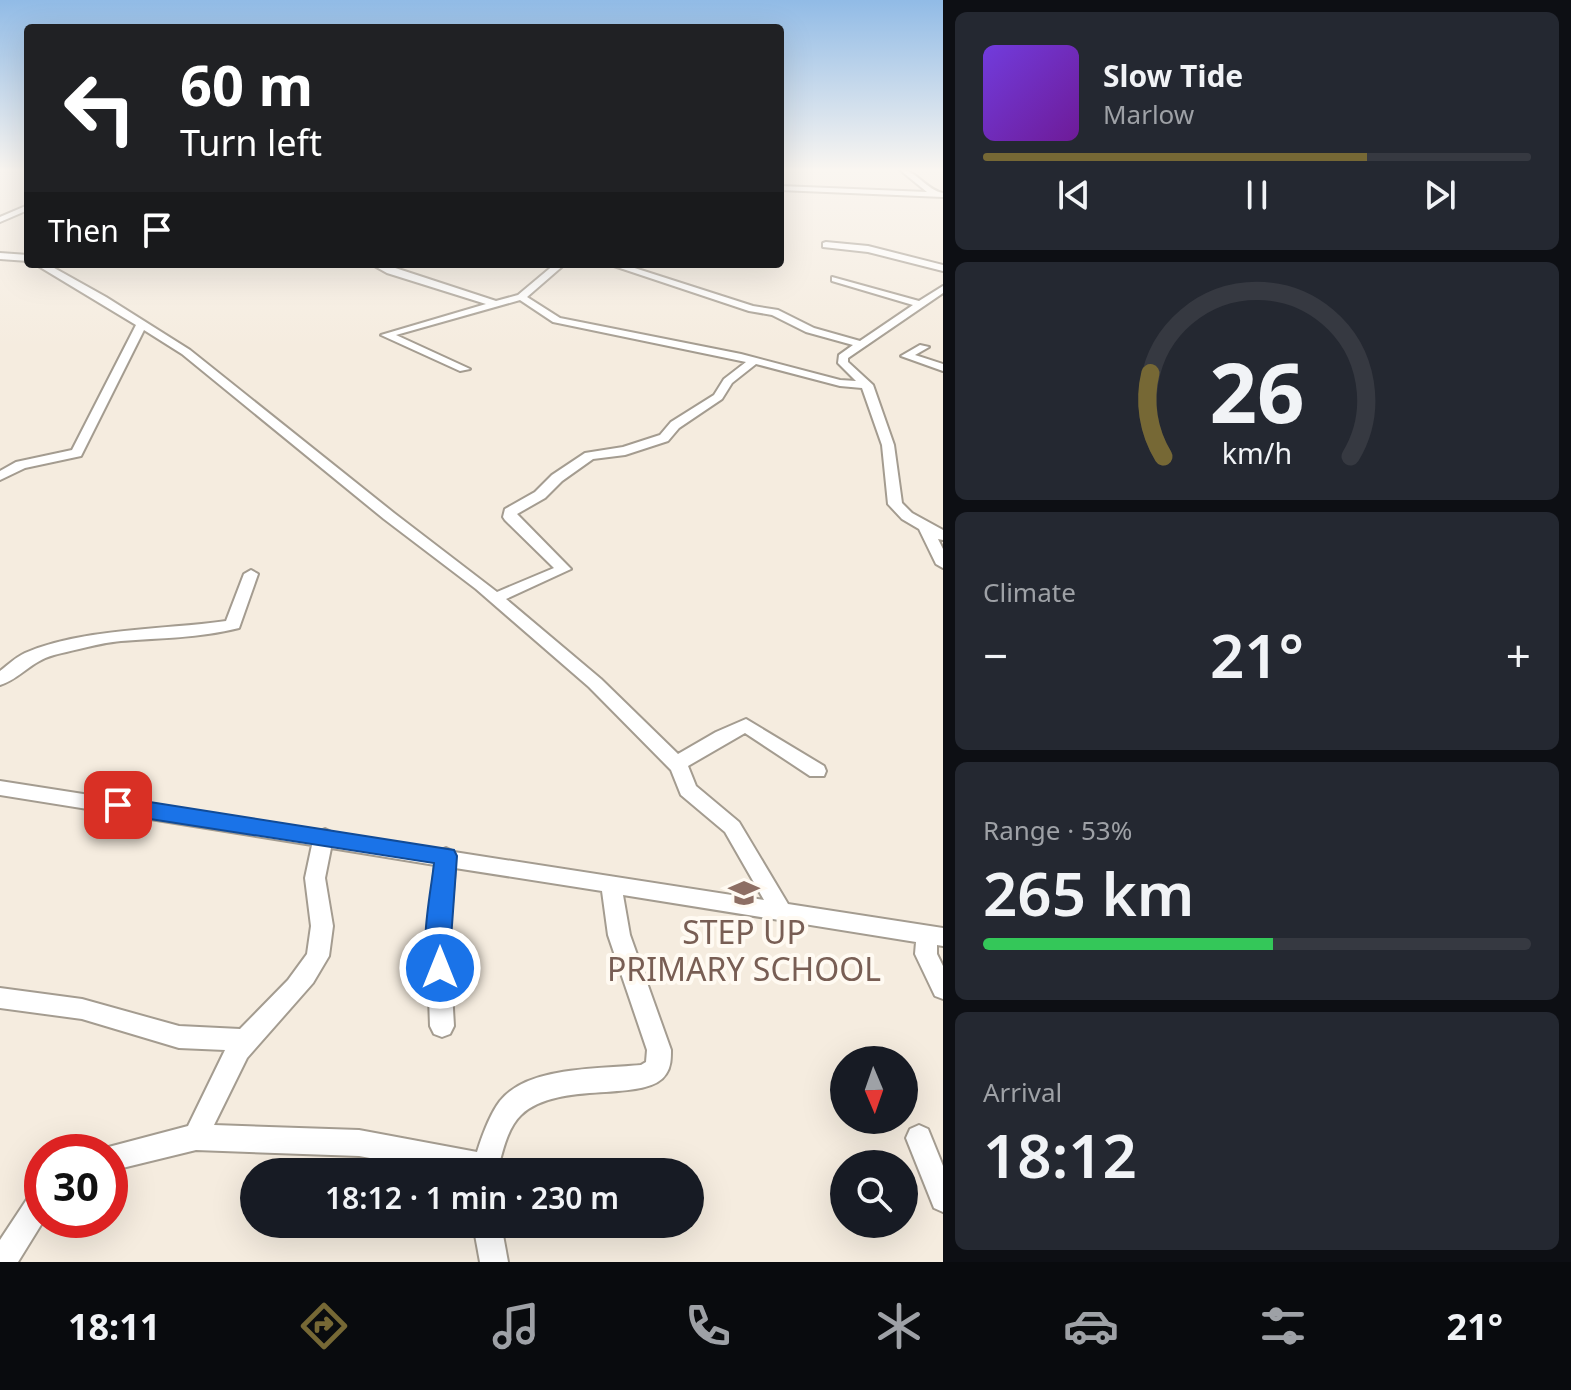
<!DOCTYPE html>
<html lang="en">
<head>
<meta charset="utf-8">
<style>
	body { margin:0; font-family:"Noto Sans",sans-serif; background:#242831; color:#f1f3f6; height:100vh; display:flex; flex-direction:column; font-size:30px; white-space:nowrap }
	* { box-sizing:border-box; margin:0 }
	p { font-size:26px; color:#9ea1a6 }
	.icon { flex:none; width:44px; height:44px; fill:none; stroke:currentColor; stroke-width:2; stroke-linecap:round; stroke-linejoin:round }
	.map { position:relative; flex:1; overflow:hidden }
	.panel { display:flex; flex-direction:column; gap:12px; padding:12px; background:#0d0f14; width:628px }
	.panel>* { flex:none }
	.hud { position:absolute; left:24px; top:24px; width:760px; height:244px; border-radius:8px; box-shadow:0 8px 32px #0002; background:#202124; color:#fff; overflow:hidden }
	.needle { width:52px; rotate:178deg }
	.controls { position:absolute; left:830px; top:1046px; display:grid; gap:16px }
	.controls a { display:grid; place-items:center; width:88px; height:88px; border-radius:50%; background:#171b24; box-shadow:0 8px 32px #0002; font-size:40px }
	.speed { position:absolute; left:24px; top:1134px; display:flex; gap:16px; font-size:40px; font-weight:700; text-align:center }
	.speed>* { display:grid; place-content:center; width:104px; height:104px; border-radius:50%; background:#171b24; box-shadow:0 8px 32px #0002; line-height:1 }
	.speed .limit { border:12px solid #d22; background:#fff; color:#111 }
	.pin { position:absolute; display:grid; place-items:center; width:68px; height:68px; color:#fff; margin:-34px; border-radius:16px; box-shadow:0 4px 12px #0006 }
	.me { position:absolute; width:88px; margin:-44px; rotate:0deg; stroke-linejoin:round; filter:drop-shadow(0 0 6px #0008) }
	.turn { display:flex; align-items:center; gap:28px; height:168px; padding:0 24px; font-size:36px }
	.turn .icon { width:104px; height:104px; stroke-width:2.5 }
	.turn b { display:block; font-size:56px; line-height:68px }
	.then { display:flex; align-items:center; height:76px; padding:0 24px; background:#0003; gap:16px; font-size:30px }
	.big { font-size:60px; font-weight:600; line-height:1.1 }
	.panel .card { flex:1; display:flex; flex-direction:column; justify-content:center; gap:12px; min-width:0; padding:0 28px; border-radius:12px; background:#242831 }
	.panel .dial { align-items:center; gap:0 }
	.dial svg { height:208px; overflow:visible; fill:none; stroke:#363941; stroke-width:7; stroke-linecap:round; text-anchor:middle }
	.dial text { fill:#f1f3f6; stroke:none }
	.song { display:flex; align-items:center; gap:24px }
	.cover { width:96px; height:96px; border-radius:12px; background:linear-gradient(135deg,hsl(260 70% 55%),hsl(280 70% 35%)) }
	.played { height:8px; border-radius:4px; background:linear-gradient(90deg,#766835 70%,#363941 70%) }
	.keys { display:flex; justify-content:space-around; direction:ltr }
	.heat { display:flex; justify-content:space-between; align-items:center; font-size:44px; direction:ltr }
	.charge { height:12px; border-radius:6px; background:linear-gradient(90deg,#34c759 53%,#363941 0) }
	.trip { position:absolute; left:240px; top:1158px; width:464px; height:80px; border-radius:40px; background:#171b24; box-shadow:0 8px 32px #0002; font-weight:600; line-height:80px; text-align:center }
	.tab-bar { display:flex; height:128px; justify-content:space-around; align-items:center; background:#090b0e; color:#9ea1a6 }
	.tab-bar .icon { width:56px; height:56px }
	.tab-bar .on { color:#766835 }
	.tab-bar b { font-size:36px; color:#f1f3f6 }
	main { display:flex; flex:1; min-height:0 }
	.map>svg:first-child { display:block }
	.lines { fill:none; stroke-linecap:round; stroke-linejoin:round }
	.minor-casing { stroke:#a49c90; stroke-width:4 }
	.minor { fill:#fff; fill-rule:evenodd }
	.route { fill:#1a73e8; stroke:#114b97; stroke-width:2 }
	.labels { text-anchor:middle; stroke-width:8; stroke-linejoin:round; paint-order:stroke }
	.near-education-label { font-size:32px; fill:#785e54; stroke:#fffaf2 }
</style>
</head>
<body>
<main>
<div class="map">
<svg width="943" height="1262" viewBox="0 0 943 1262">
	<rect width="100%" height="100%" fill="#f5ecdf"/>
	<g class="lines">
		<!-- minor casing -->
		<g class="minor-casing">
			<g id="minor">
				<path d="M900,170C917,170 926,190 943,193V197L780,190V186L927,192Z"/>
				<polygon points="28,205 28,210 0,222 0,217"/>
				<polygon points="826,242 868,246 943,265 943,271 868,252 823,247 823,243"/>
				<polygon points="0,253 28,255 28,261 0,259"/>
				<path d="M35,264H47L106,297L190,350L394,513L497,592L554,568L505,520L503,517L505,509L535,492L552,475L585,453L623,447L660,435L671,422L714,395L724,379L746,362L553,322L520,300L396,335L470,369L460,371L381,335L486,304L387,273L371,264H383L496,301L518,295L555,264H565L527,297L560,318L741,354L840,380L856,381L838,363L839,355L853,345L806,332L772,315L749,311L608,264H622L753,306L778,310L814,328L860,341L913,305L832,281V277L919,301L943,286V293L848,358V362L873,385L894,445L902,503L912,513L943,530V540L938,539L943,549V568L936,564L919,529L902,519L888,504L882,445L862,388L840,386L756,364L732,383L722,399L679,428L668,441L625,455L593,459L562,481L545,498L517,514L571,569L506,599L601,679L678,754L716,732L746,719L824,766L826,771L824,776H810L745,733L688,766L696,786L739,822L788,904L943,928V946L937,945V954L943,966V999L935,996L915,954L916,942L623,895L630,935L671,1050C671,1058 671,1067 666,1074C648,1104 558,1079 521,1115C507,1128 502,1154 497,1172H446L359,1156L196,1150L110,1171V1152H99L101,1149L188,1126L225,1050L179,1048L82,1019L0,1008V988L82,999L179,1026L240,1029L288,980L307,954L311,926L305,878L312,845L0,795V781L320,831L325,829L333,833L441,850L446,848L454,852L764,900L725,832L681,795L671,770L589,687L476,589L384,519L182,354L144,330L81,456L25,468L0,480V471L16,462L72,450L136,325ZM331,848L435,865L427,939L430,1026L434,1034L442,1037L450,1034L454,1026L449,939L455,868L602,891L608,935L647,1050L646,1062L641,1065C601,1069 527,1066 500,1101C490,1114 482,1136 477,1152L359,1130L214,1125L247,1058L313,983L329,956L333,926L325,878Z"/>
				<polygon points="920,345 929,347 915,355 943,364 943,371 901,356"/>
				<path d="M251,570L258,574L239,628C200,638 160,638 121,641C99,643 76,650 54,655C31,661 20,679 0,685V671C8,665 16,657 25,653C84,628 163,630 226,621L244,574Z"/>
				<polygon points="919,1125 928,1129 943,1166 943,1212 934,1208 906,1138 910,1129"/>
				<polygon points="42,1186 42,1220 44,1220 18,1262 0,1262 0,1240 33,1190"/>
				<polygon points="473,1224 501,1224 508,1262 480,1262"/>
			</g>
		</g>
		<!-- minor -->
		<use href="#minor" class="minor"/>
	</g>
	<!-- sky -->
	<linearGradient id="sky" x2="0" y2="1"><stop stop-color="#91bbe6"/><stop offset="0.49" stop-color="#faf6f1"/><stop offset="1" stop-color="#faf6f1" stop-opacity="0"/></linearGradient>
	<rect width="943" height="347" fill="url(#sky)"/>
	<!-- route -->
	<path class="route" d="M118,797L454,850L457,856L451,939L452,968L449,976L440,979L431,976C418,949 431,893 434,863L118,814L110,811L107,805L110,800Z"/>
	<!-- icons -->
	<defs>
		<g id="school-bare" transform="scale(2.4)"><path d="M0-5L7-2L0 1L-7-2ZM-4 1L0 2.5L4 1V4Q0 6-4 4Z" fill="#8d6e63" stroke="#fffaf2" stroke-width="2.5" paint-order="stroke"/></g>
	</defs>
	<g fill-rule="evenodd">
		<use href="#school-bare" x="744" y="893"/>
	</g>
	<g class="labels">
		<!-- near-education labels -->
		<g class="near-education-label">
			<text x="744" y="944">STEP UP<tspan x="744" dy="37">PRIMARY SCHOOL</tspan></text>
		</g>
	</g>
</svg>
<div class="controls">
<a><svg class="needle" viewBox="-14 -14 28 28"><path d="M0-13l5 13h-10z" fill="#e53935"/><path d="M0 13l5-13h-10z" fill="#9ea1a6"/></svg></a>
<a><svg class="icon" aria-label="search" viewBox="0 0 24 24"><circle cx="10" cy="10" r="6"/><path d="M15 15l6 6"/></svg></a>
</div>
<div class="speed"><div class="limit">30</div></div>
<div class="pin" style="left:118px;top:805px;background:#d93025"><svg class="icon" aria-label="arrive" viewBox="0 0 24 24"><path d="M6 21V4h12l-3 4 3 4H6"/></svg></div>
<svg class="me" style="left:440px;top:968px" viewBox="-20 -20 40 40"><circle r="17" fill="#1a73e8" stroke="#fff" stroke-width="3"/><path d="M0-11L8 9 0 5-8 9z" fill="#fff"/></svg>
<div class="trip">18:12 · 1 min · 230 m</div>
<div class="hud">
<div class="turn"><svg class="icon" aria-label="left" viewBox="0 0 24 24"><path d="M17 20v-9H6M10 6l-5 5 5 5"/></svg><div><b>60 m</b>Turn left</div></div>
<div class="then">Then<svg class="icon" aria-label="arrive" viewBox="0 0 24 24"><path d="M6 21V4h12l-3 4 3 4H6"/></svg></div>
</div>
</div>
<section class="panel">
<div class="card">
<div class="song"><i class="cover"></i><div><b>Slow Tide</b><p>Marlow</p></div></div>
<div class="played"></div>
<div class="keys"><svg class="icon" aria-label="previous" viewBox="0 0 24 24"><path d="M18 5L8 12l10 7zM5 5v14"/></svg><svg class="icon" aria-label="pause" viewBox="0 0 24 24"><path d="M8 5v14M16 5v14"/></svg><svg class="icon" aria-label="next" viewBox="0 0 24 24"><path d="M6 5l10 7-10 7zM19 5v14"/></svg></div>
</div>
<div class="card dial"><svg viewBox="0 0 100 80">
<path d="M14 69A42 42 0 1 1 86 69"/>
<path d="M14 69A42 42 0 0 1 9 37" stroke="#766835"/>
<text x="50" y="56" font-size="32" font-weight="700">26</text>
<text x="50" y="72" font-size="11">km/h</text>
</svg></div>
<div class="card"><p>Climate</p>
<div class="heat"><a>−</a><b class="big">21°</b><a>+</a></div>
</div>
<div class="card"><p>Range · 53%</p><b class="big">265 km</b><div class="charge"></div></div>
<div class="card"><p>Arrival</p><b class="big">18:12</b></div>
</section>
</main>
<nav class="tab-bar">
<b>18:11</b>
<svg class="icon on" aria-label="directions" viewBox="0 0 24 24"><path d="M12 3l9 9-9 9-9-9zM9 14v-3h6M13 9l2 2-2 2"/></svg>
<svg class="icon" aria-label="music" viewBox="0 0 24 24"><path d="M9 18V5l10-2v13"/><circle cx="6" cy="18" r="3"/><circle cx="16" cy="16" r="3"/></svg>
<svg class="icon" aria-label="phone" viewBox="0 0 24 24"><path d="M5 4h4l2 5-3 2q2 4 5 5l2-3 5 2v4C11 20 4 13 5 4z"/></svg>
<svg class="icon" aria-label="climate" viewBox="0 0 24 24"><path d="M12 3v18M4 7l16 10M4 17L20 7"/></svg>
<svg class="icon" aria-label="car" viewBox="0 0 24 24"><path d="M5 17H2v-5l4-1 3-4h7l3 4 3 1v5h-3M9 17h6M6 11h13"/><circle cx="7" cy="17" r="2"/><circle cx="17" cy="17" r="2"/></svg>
<svg class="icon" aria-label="filters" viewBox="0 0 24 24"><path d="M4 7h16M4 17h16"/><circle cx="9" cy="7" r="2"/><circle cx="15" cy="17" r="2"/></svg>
<b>21°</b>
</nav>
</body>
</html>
